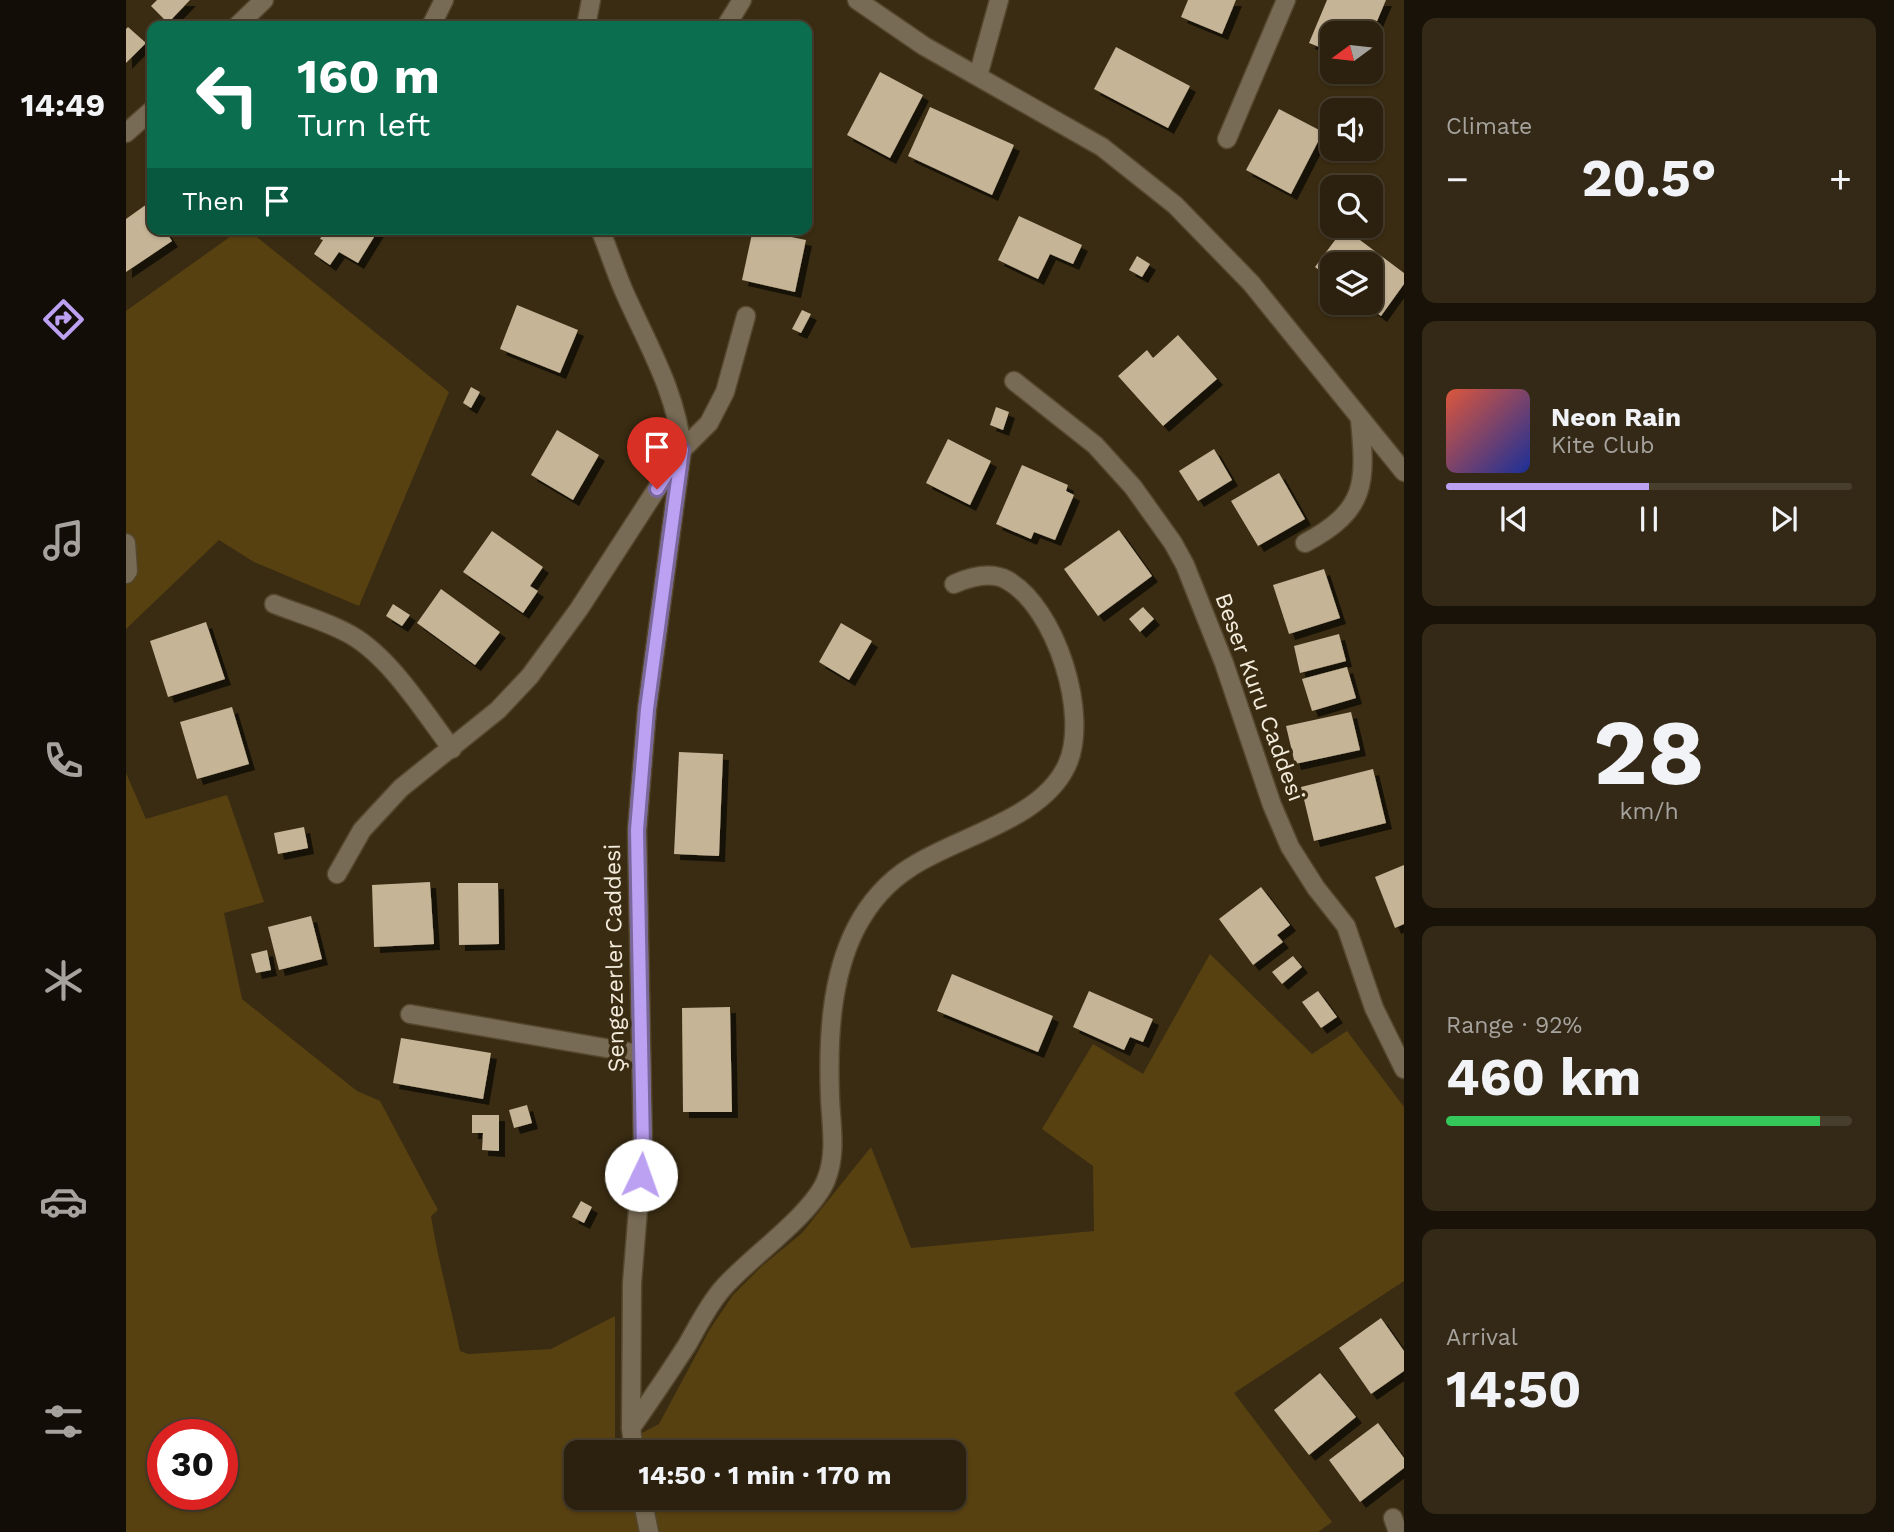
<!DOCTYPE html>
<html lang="en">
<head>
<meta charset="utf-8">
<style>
	body { margin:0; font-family:"Work Sans",sans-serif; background:#342917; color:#f1f3f6; height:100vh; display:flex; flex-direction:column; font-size:26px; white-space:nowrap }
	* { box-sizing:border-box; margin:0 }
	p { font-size:23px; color:#a6a39e }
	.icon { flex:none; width:38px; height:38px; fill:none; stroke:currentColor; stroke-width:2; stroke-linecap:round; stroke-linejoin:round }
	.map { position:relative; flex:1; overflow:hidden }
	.details { display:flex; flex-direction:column; gap:18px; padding:18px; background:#181208; width:490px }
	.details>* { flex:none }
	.top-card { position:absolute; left:21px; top:21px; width:665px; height:214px; border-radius:14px; box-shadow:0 2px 5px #0004,0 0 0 2px #483e2e; background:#0b6e4f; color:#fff; overflow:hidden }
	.needle { width:46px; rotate:255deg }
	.tools { position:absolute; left:1194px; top:21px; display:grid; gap:14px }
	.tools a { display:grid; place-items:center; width:63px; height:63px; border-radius:14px; background:#2c210e; box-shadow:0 2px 5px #0004,0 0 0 2px #483e2e; font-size:35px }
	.speed { position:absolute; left:21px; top:1419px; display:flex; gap:14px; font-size:35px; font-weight:700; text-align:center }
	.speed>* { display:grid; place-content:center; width:91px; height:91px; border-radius:50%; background:#2c210e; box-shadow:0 2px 5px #0004,0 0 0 2px #483e2e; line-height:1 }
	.speed .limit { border:10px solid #d22; background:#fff; color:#111 }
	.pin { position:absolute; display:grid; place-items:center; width:60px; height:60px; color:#fff; margin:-72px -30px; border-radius:50% 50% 50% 0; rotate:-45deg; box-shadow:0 0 7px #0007 }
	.pin .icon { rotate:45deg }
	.me { position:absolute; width:77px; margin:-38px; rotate:3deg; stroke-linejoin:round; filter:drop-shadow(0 0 5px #0008) }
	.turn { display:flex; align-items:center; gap:24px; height:147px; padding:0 35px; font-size:32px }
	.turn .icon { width:91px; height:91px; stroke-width:2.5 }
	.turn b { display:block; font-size:49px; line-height:60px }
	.then { display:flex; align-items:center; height:66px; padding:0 35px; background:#0003; gap:14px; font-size:26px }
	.big { font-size:52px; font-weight:700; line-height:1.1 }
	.details .tile { flex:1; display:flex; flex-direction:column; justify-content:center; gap:10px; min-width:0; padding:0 24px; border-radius:14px; background:#342917 }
	.details .dial { align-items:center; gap:0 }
	.dial b { font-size:91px; line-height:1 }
	.song { display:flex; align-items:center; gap:21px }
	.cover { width:84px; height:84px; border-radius:10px; background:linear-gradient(135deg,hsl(10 70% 55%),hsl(230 70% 35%)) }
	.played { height:7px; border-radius:4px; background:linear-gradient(90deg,#bca0f2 50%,#483e2e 50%) }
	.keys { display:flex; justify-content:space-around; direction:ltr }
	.heat { display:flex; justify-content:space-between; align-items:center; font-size:38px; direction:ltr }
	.charge { height:10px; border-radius:5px; background:linear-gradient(90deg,#34c759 92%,#483e2e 0) }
	.trip { position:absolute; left:438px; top:1440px; width:402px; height:70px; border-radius:14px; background:#2c210e; box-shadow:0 2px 5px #0004,0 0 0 2px #483e2e; font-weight:700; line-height:70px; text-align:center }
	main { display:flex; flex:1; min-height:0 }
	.dock { display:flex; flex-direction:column; width:126px; justify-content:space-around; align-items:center; background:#120d06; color:#a6a39e }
	.dock .icon { width:49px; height:49px }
	.dock .on { color:#bca0f2 }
	.dock b { font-size:32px; color:#f1f3f6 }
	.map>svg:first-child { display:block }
	.green { fill:#584111; fill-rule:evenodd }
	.building { fill:#c5b496; filter:url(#shadow) }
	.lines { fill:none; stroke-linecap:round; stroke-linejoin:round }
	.service-casing { stroke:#54472e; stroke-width:21 }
	.minor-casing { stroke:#54472e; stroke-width:21 }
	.service { stroke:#786b55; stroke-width:18 }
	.minor { stroke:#786b55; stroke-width:18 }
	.route-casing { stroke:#7a689d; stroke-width:18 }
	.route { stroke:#bca0f2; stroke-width:12 }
	.labels { text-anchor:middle; stroke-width:7; stroke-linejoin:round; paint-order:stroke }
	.street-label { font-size:23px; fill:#f3ebdb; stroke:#3a2c12 }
</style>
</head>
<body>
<main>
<nav class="dock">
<b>14:49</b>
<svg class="icon on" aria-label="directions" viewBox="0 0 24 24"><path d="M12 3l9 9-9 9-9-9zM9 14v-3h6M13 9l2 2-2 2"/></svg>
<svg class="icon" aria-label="music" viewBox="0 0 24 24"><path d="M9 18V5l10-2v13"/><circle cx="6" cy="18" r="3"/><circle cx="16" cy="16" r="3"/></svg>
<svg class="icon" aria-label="phone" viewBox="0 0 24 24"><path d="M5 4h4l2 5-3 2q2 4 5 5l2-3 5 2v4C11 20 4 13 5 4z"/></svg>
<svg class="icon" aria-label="climate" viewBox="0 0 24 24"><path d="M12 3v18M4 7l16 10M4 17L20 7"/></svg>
<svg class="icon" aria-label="car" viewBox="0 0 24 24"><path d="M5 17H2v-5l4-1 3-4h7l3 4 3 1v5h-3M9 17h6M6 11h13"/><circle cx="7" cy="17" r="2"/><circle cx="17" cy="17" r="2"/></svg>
<svg class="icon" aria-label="filters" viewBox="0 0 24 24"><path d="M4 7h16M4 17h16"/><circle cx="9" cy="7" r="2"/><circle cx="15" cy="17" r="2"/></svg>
</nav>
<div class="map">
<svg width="1278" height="1532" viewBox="0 0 1278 1532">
	<defs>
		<filter id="shadow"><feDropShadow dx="6" dy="6" stdDeviation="0" flood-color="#0009"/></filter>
	</defs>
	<rect width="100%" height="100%" fill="#3a2c12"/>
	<!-- green -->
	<g class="green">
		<polygon points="115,229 121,229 323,392 233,606 128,562 93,540 0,629 0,311"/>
		<path d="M0,773L20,819L101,795L138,902L98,913L116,999L231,1091L254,1101L312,1210L305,1216C312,1261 325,1306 334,1351L342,1354L425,1349L489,1316V1447L533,1424L584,1329L607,1295L636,1266L676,1233L745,1147L785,1248L968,1231L967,1166L916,1129L967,1044L1017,1074L1084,954L1186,1054L1221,1031L1278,1107V1281L1108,1393L1206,1522L1192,1532H0ZM37,1435H96V1494H37ZM450,1452H828V1498H450Z"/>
	</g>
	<!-- building -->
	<g class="building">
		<polygon points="31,0 64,0 42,23 25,6"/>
		<polygon points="1062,0 1110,0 1096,34 1055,17"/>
		<polygon points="1201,0 1260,0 1246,33 1206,33 1206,52 1183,43"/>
		<polygon points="2,27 20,43 0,63 0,29"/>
		<polygon points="990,47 1064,86 1042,128 968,89"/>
		<polygon points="754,72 797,95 764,158 721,135"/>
		<polygon points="804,107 888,145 866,195 782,156"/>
		<polygon points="1153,109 1197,132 1165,194 1120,170"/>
		<polygon points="21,204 26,212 26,229 38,229 46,241 0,272 0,219"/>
		<polygon points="893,216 956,245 947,264 924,254 912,279 872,260"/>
		<polygon points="1218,228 1278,273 1278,284 1255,316 1237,303 1244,303 1244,264 1206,264 1206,280 1189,267"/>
		<polygon points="200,229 253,229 232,263 213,252 204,265 188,254 197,240 194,239"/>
		<polygon points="627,229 680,240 669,292 616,280"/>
		<polygon points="1011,256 1024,264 1016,277 1003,270"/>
		<polygon points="391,305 452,330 434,373 374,349"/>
		<polygon points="676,310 685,314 675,333 666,329"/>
		<polygon points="1052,335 1091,379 1037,426 992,376 1021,350 1027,358"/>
		<polygon points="345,387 354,392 345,408 337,403"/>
		<polygon points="870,407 883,412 877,430 864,425"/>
		<polygon points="431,430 473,455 447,500 405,475"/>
		<polygon points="822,439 865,461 844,505 800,483"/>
		<polygon points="1088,449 1106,480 1072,501 1053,471"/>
		<polygon points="896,465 942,485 940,491 948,495 929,540 908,532 905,539 870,524"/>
		<polygon points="1153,473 1179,519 1132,546 1105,501"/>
		<polygon points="993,530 1026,576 972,616 938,569"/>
		<polygon points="366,531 417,567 404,586 412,591 397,613 337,572"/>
		<polygon points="1198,569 1214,618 1163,634 1147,585"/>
		<polygon points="315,589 374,632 349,665 291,623"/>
		<polygon points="267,604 284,615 276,626 260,616"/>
		<polygon points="1017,607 1028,619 1014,632 1003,619"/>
		<polygon points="80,622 99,679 42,697 24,641"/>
		<polygon points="715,623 746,641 723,680 693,662"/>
		<polygon points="1213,634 1220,661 1174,673 1168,646"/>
		<polygon points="1221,667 1230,698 1186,711 1176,679"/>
		<polygon points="106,707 123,764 71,779 54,722"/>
		<polygon points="1225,712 1234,750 1169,764 1160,726"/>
		<polygon points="553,752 597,754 593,856 548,854"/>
		<polygon points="1247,769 1260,823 1188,841 1175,787"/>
		<polygon points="178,827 182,848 152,854 148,833"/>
		<polygon points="1278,865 1278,924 1269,928 1249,877"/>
		<polygon points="304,882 308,944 248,947 246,885"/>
		<polygon points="332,883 372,883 373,944 333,945"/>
		<polygon points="1135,887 1164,925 1151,935 1157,942 1127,965 1093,919"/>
		<polygon points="185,916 196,959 153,970 142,927"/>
		<polygon points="141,950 145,970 130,973 125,954"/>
		<polygon points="1167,956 1176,967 1156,984 1146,972"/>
		<polygon points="826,974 927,1016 912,1052 811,1011"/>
		<polygon points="963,991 1027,1019 1017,1042 1004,1037 998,1050 947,1027"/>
		<polygon points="1192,991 1211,1017 1195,1028 1176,1002"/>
		<polygon points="604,1007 606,1112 557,1112 556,1008"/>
		<polygon points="275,1038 365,1053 357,1099 267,1083"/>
		<polygon points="401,1105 406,1123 388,1128 383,1110"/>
		<polygon points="346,1115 373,1115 373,1151 356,1150 357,1133 346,1133"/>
		<polygon points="455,1201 466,1207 458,1223 446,1217"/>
		<polygon points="1255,1318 1278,1351 1278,1371 1245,1394 1213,1348"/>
		<polygon points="1194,1373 1230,1417 1183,1455 1148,1410"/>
		<polygon points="1252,1423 1278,1458 1278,1468 1234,1502 1203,1460"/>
	</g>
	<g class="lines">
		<!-- service casing -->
		<g class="service-casing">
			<g id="service">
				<polyline points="305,26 318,0"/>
				<polyline points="600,26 616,0"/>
				<path d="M1179,543C1241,510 1240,483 1234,420"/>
				<path d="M148,604C173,614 201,621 225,635C265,658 298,712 326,749"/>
				<polyline points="211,874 236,830 275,788 372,710 404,676 453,609 556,450 583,423 599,392 620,316"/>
				<polyline points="284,1014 514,1054"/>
				<polyline points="1267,1518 1272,1532"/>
			</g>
		</g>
		<!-- minor casing -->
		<g class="minor-casing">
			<g id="minor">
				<polyline points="731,0 798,46 976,147 1049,205 1125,283 1278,472"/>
				<polyline points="111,26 138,0"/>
				<polyline points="460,26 465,0"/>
				<polyline points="852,76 873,0"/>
				<polyline points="0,133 26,110"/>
				<polyline points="1101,139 1160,0"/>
				<path d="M474,229C482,249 489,270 497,289C520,342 551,392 556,450L521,709L511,830L517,1148L506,1283L505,1428L508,1452"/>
				<polyline points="888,381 969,445 1007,487 1047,543 1059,565 1098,663 1146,805 1164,847 1190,888 1220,926 1248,1008 1278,1069"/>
				<polyline points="0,543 2,571 0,574"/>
				<path d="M505,1428C524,1401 543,1373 561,1345C572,1326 582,1305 597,1288C624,1257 686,1215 700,1180C711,1153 705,1125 704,1097C702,1042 704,979 730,928C743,903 761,882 785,867C832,836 916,820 941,765C964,716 930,607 881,580C864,571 844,577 828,584"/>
				<polyline points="516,1498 523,1532"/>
			</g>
		</g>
		<!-- service -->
		<use href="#service" class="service"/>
		<!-- minor -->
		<use href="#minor" class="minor"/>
	</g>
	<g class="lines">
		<!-- route casing -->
		<g class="route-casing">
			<polyline id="route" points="515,1175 517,1148 511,830 521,709 556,450 531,489"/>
		</g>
		<!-- route -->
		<use href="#route" class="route"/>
	</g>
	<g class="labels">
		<!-- street labels -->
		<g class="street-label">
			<text transform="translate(1134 697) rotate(70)" y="8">Beser Kuru Caddesi</text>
			<text transform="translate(488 958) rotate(-91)" y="8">Şengezerler Caddesi</text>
		</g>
	</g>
</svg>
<div class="tools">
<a><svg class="needle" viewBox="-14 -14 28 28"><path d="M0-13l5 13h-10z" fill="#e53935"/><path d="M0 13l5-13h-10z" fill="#a6a39e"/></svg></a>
<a><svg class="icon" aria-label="sound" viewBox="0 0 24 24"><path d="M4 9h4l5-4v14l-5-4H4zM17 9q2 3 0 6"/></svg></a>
<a><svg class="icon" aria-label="search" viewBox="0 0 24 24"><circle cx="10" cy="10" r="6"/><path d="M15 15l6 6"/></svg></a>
<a><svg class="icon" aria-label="layers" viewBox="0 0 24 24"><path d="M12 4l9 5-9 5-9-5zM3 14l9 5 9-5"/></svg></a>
</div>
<div class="speed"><div class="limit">30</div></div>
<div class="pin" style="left:531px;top:489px;background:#d93025"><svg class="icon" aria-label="arrive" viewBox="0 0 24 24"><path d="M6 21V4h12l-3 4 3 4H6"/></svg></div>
<svg class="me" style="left:515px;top:1175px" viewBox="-20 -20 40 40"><circle r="19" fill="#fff"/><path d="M0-13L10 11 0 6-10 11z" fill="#bca0f2"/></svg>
<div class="trip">14:50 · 1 min · 170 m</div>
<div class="top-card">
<div class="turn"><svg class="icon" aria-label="left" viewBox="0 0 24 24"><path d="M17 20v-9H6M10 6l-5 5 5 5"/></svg><div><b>160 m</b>Turn left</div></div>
<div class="then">Then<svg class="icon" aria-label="arrive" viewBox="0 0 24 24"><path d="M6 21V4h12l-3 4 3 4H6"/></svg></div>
</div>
</div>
<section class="details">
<div class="tile"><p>Climate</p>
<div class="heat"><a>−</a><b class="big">20.5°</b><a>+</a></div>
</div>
<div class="tile">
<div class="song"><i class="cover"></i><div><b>Neon Rain</b><p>Kite Club</p></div></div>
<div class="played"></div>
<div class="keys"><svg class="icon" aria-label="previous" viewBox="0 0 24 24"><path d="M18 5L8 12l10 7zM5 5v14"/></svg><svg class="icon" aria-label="pause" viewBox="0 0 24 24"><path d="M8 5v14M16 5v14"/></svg><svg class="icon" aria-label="next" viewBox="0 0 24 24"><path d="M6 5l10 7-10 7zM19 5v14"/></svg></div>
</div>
<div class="tile dial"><b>28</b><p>km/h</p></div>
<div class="tile"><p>Range · 92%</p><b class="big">460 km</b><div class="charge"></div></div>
<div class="tile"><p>Arrival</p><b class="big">14:50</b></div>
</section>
</main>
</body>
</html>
